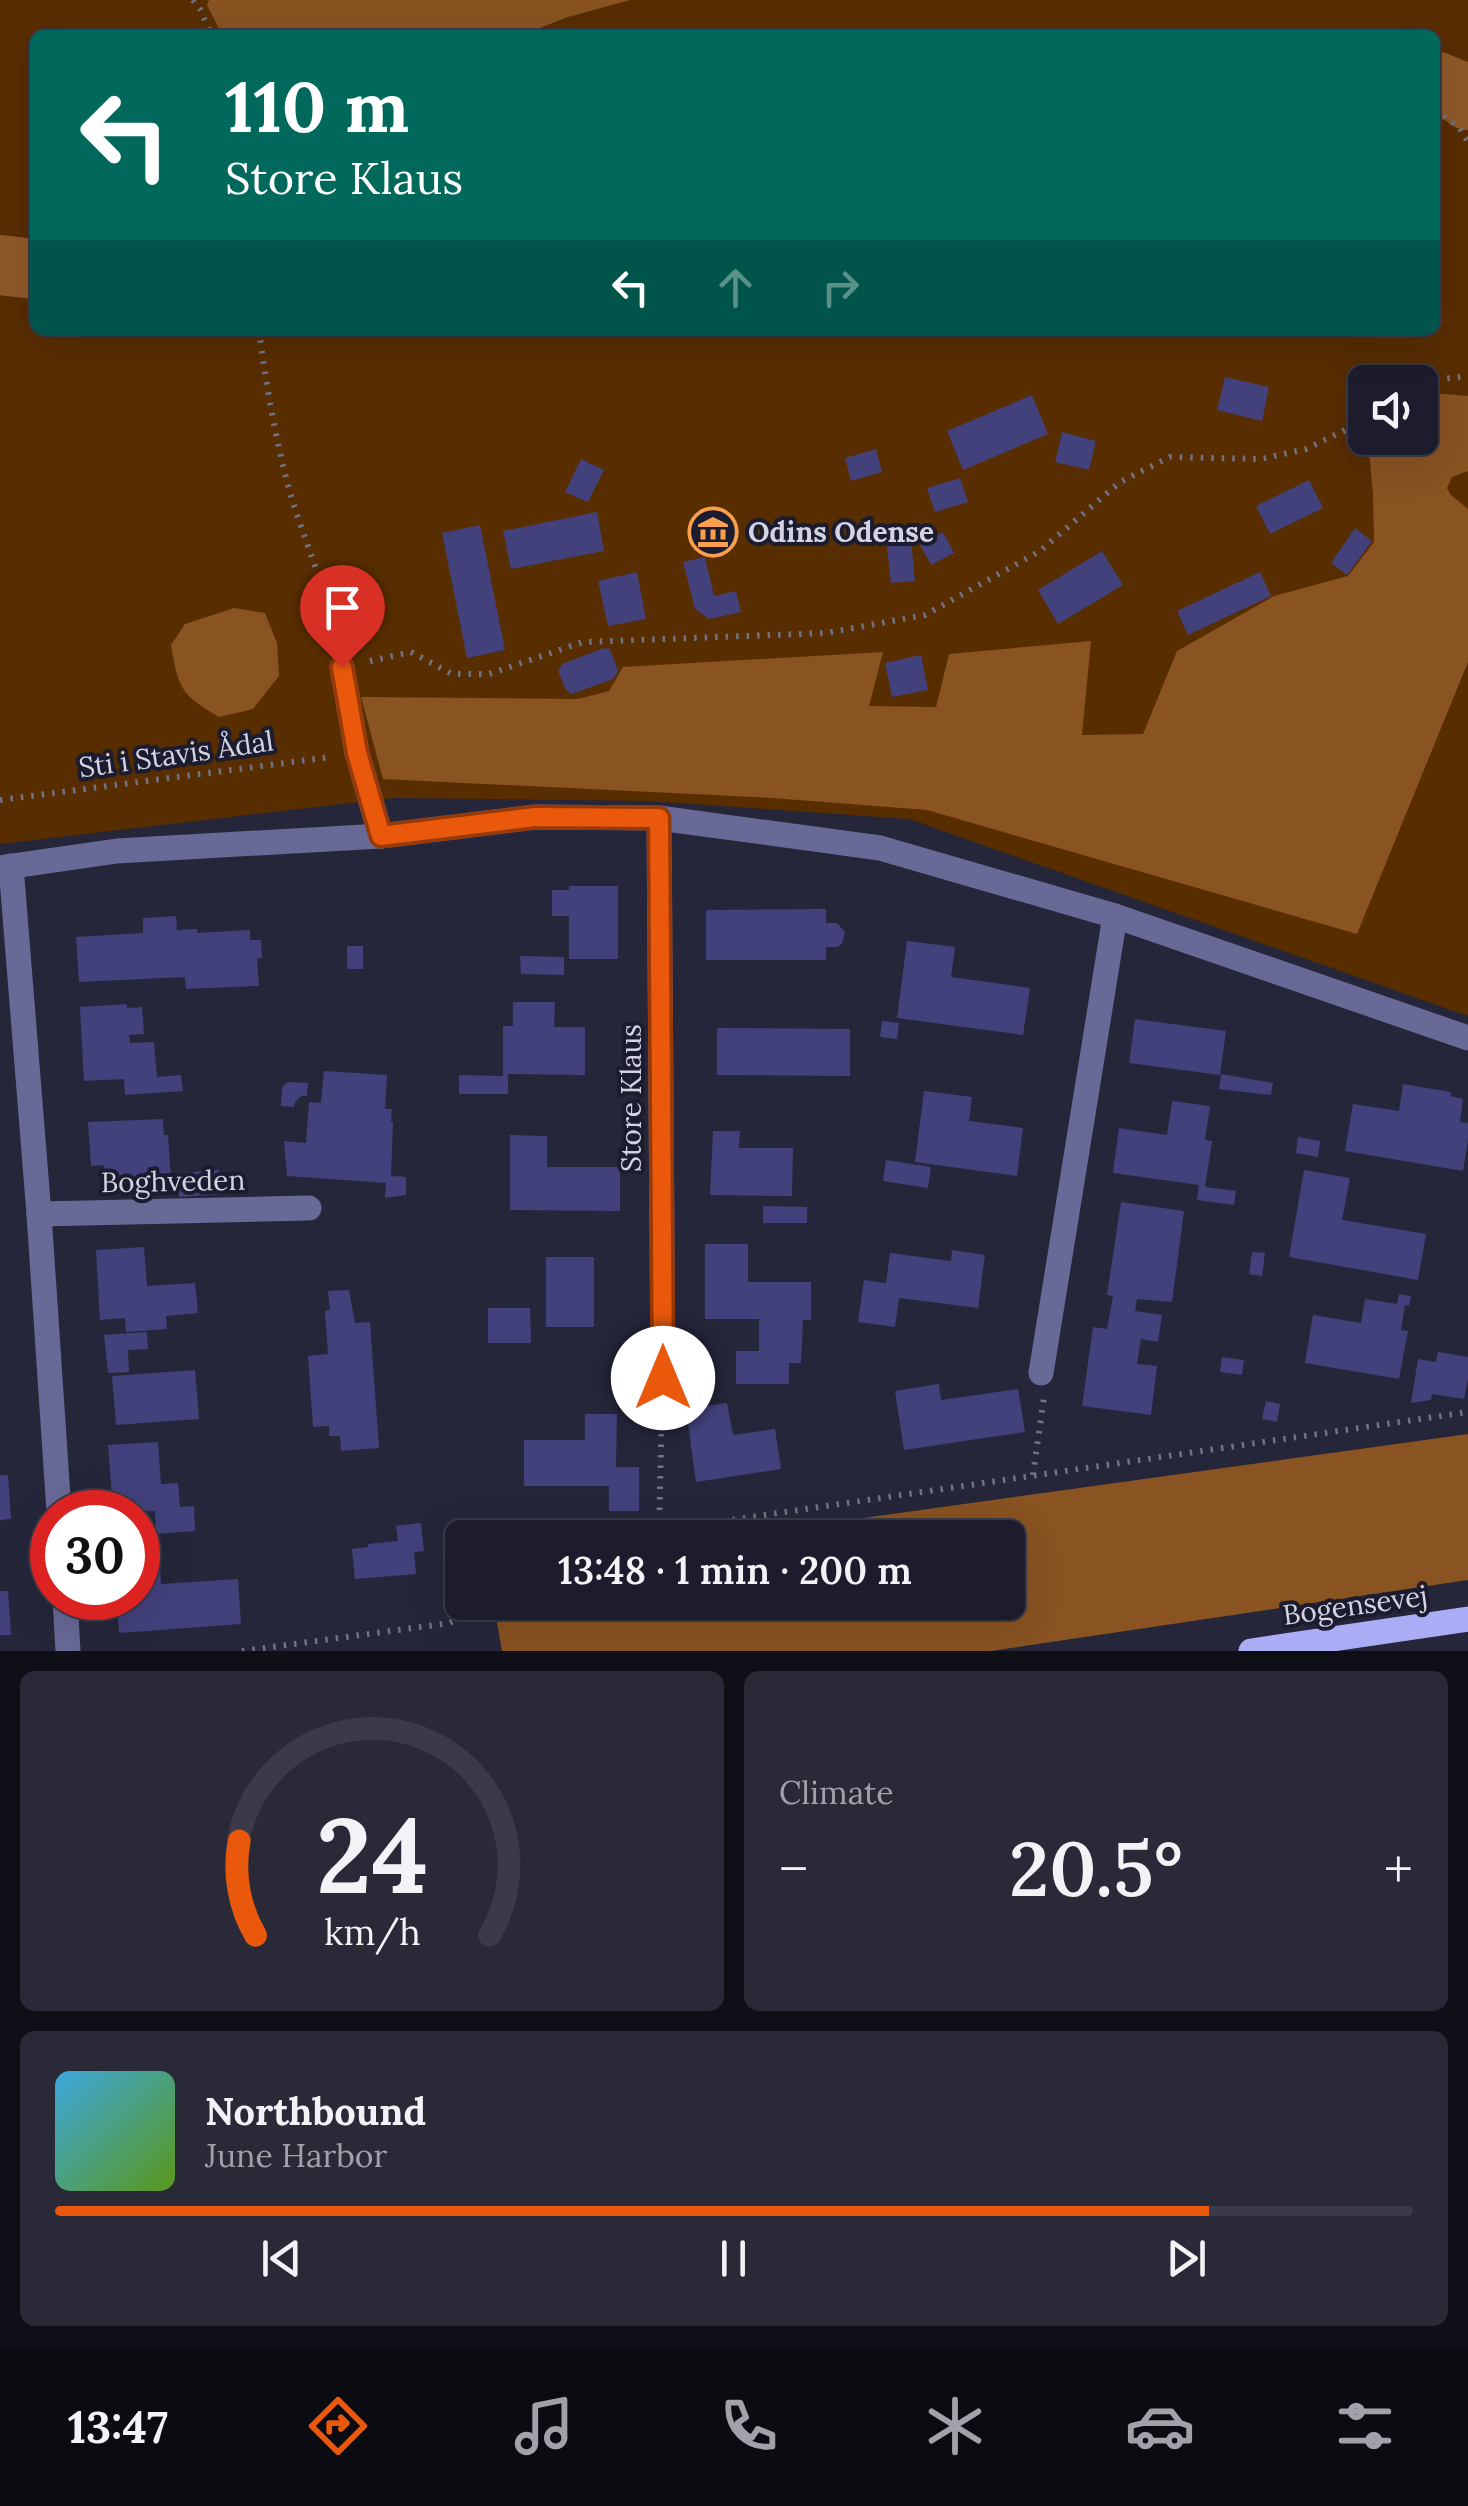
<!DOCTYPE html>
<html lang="en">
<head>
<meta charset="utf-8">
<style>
	body { margin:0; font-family:Lora,serif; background:#292938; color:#f1f3f6; height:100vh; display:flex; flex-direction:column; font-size:38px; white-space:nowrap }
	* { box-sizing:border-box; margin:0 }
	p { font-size:32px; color:#a0a1a9 }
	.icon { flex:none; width:55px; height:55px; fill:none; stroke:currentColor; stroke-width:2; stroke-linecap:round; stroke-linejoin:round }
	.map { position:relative; height:1651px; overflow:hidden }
	.drawer { display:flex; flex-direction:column; gap:20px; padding:20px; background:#0f0f18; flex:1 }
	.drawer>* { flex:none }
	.top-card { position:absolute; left:30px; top:30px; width:1410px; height:305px; border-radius:15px; box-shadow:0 10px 40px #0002,0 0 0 2px #3a3a48; background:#00695c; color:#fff; overflow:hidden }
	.buttons { position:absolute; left:1348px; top:365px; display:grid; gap:20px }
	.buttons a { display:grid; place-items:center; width:90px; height:90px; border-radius:15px; background:#1c1c2c; box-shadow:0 10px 40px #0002,0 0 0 2px #3a3a48; font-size:50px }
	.speed { position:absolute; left:30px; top:1490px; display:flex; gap:20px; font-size:50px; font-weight:700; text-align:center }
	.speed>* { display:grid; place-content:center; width:130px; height:130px; border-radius:50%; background:#1c1c2c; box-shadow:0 10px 40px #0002,0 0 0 2px #3a3a48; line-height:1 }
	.speed .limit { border:15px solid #d22; background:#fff; color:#111 }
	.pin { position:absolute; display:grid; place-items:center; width:85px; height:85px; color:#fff; margin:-102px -42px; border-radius:50% 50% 50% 0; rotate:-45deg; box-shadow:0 0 10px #0007 }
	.pin .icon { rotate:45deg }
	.me { position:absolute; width:110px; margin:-55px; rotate:0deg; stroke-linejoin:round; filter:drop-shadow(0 0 8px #0008) }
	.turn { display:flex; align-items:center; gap:35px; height:210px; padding:0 30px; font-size:45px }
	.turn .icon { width:130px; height:130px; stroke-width:2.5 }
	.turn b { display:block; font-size:70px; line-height:85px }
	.lanes { display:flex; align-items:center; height:95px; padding:0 30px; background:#0003; justify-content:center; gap:50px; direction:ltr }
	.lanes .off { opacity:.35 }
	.big { font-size:75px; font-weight:600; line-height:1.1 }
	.drawer .card { flex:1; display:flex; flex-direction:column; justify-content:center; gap:15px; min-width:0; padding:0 35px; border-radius:15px; background:#292938 }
	.drawer .dial { align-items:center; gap:0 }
	.dial svg { height:260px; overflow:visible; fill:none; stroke:#3a3a48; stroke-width:7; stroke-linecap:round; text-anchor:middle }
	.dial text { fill:#f1f3f6; stroke:none }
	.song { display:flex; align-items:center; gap:30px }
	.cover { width:120px; height:120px; border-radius:15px; background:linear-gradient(135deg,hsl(200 70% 55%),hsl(90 70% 35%)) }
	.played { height:10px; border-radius:5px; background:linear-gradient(90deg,#ea580c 85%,#3a3a48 85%) }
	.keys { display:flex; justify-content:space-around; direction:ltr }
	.heat { display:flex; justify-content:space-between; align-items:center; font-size:55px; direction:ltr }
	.drawer .tiles { flex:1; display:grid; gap:20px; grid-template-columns:1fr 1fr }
	.card:last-child { grid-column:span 2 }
	.trip { position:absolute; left:445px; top:1520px; width:580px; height:100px; border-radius:15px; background:#1c1c2c; box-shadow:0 10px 40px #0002,0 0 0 2px #3a3a48; font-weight:600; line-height:100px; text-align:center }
	.menu { display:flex; height:160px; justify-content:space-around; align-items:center; background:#0b0b12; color:#a0a1a9 }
	.menu .icon { width:70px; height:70px }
	.menu .active { color:#ea580c }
	.menu b { font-size:45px; color:#f1f3f6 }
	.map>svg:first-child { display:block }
	.green { fill:#582d00; fill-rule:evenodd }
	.forest { fill:#895322 }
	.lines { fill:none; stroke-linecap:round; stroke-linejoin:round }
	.river { stroke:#8f5928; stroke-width:60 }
	.building { fill:#43417c }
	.path { stroke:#717283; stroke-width:6; stroke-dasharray:2.5 8; stroke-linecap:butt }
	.minor { stroke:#686996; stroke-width:25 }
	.major { stroke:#aaacf6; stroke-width:25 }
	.route-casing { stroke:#983908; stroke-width:25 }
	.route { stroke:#ea580c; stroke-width:18 }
	.labels { text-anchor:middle; stroke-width:8; stroke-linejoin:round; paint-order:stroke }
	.poi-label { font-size:28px; font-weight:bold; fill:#d3d3e1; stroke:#1c1c30; text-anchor:start }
	.street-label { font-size:28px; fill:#d3d3e1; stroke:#1c1c30 }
</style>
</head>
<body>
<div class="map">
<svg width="1468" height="1651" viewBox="0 0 1468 1651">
	<rect width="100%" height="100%" fill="#25263a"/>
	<!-- green -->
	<path class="green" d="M0,0H1468V1016L909,819L648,801L394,798L0,844ZM35,35H1435V330H35ZM1365,382H1420V438H1365Z"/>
	<!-- forest -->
	<g class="forest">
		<polygon points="209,0 630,0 568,17 522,35 222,35 207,5"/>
		<polygon points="1420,392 1468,396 1468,471 1452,477 1447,488 1450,494 1468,509 1468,662 1357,934 927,810 772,798 383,779 361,697 578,699 609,691 623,667 883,652 869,706 936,707 949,654 1091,641 1082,735 1143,734 1177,651 1274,596 1348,576 1374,542 1373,494 1368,438 1420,438"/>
		<path d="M234,608L265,613L277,643L279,676L253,709L219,717C181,695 178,688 171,645L185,624Z"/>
		<polygon points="1468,1434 1468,1580 991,1651 502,1651 494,1606 498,1603 1008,1602 1008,1538 727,1537"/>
	</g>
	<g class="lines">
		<!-- river -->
		<g class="river">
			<polyline points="1435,81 1459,91 1468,100"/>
			<polyline points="0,265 35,269"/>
		</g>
	</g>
	<!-- building -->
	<g class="building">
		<polygon points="1225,377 1269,387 1262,421 1217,410"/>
		<polygon points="1032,395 1048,434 963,470 947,431"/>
		<polygon points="1062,432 1096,441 1089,470 1055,462"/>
		<polygon points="876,449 882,472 851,481 845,458"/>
		<polygon points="581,459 604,470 588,502 565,492"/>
		<polygon points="960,478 968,502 935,512 927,488"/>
		<polygon points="1309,480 1323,508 1270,534 1256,506"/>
		<polygon points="597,512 604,551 511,569 503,531"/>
		<polygon points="480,525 505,650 467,658 442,533"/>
		<polygon points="1355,528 1372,541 1347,575 1331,563"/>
		<polygon points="910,531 915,581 891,583 885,533"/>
		<polygon points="943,532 954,553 931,565 920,545"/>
		<polygon points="1102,551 1123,585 1058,624 1038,590"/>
		<polygon points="705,557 714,596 736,591 741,612 709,619 695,609 683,562"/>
		<polygon points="637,572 646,619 608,626 598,581"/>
		<polygon points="1260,572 1271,596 1188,635 1177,611"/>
		<polygon points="604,648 610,649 618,671 613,679 572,694 566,690 558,671 562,664"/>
		<polygon points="921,655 928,690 892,697 885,663"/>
		<polygon points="569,886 618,886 618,959 569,959 569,916 552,916 552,890 569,890"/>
		<polygon points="826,909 826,923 837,923 845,932 842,944 837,947 826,947 826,960 706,960 706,910"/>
		<polygon points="176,916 177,930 197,929 197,933 250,930 250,940 261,940 262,958 257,958 259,986 186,989 185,977 79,982 76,937 143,933 143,918"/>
		<polygon points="907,941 955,947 951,977 1030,988 1023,1035 897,1018"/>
		<rect x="347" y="946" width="16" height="23"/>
		<polygon points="520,956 564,957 564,975 521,974"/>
		<polygon points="513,1002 555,1002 554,1027 585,1027 585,1075 508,1074 508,1094 459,1094 459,1075 503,1076 503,1026 513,1026"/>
		<polygon points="127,1004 127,1008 142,1007 144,1034 129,1035 130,1043 154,1042 157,1077 181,1075 183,1091 125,1095 124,1079 84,1081 80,1007"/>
		<polygon points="1135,1019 1226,1031 1220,1075 1129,1063"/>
		<polygon points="882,1021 899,1023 897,1039 880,1037"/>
		<polygon points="717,1028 850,1029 850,1076 717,1075"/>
		<polygon points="324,1071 387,1075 385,1109 392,1109 391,1122 393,1122 391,1176 406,1177 406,1195 385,1198 386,1183 287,1176 284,1141 306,1143 309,1102 321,1103"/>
		<polygon points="1221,1074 1273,1083 1271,1095 1219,1089"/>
		<polygon points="288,1082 308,1083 307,1096 301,1096 295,1102 294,1107 281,1106 282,1087"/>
		<polygon points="1403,1084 1451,1092 1450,1096 1463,1099 1460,1122 1468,1123 1468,1140 1463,1171 1345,1151 1353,1104 1399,1111"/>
		<polygon points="924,1091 972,1097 969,1121 1023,1128 1017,1176 915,1162"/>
		<polygon points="1172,1101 1210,1106 1205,1140 1212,1141 1205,1187 1236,1191 1234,1205 1197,1200 1199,1185 1113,1173 1119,1128 1167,1135"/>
		<polygon points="163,1119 164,1135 168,1135 171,1179 105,1184 104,1165 91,1166 88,1122"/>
		<polygon points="713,1131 740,1131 739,1148 793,1148 792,1196 710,1195"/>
		<polygon points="510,1135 547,1136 547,1167 620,1167 620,1211 510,1210"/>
		<polygon points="1298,1137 1320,1141 1318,1157 1296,1153"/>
		<polygon points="886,1160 931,1167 928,1188 883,1181"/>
		<polygon points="219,1170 221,1194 179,1197 178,1173"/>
		<polygon points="1304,1170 1350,1178 1342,1220 1426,1234 1418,1280 1289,1257"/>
		<polygon points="1121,1202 1184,1211 1172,1302 1137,1299 1135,1311 1162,1315 1158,1342 1141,1339 1137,1364 1157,1366 1151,1415 1082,1406 1093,1327 1107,1329 1113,1296 1107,1295"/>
		<polygon points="763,1206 807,1207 807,1223 763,1223"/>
		<polygon points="705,1244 748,1244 748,1282 811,1282 811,1320 803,1320 801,1363 789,1363 789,1384 736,1384 736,1351 759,1351 759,1319 705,1319"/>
		<polygon points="144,1247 147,1286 195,1283 198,1313 166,1316 167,1329 126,1332 125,1318 100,1320 96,1250"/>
		<polygon points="952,1250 985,1255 978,1308 899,1298 895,1327 858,1322 864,1280 886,1283 890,1253 951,1261"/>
		<polygon points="1252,1252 1265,1253 1262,1276 1249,1274"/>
		<rect x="546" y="1257" width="48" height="70"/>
		<polygon points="349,1290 355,1323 370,1322 379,1448 341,1451 340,1436 329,1436 329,1426 313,1427 308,1356 328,1354 325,1311 330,1310 328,1291"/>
		<polygon points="1399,1294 1411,1296 1409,1306 1405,1305 1401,1330 1408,1331 1399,1379 1305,1363 1313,1315 1361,1323 1365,1299 1397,1304"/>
		<polygon points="488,1308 530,1308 531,1343 488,1343"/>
		<polygon points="147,1332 148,1349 128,1350 129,1372 108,1373 104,1335"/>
		<polygon points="1438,1352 1468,1357 1468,1379 1464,1399 1432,1394 1431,1400 1411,1403 1418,1359 1436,1362"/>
		<polygon points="1222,1357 1244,1360 1242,1375 1220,1372"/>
		<polygon points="195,1370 199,1419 116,1425 112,1376"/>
		<polygon points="939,1384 941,1400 1018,1389 1025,1432 904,1450 895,1391"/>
		<polygon points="1266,1401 1280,1404 1277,1422 1262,1419"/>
		<polygon points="727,1403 733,1435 775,1429 781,1469 696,1482 686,1409"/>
		<polygon points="585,1414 617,1414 616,1467 639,1467 639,1511 609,1511 609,1486 524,1486 524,1440 585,1440"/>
		<polygon points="158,1442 161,1484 178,1483 180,1507 194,1506 195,1531 156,1534 155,1511 113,1512 108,1445"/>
		<polygon points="0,1475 8,1475 11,1519 0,1520"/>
		<polygon points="421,1523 424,1551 414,1552 416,1574 355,1579 352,1549 368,1547 368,1544 398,1541 396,1526"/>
		<polygon points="159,1545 161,1584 238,1579 241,1624 119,1633 117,1598 138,1598 138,1547"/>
		<polygon points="0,1591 8,1591 11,1635 0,1635"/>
	</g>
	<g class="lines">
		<!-- path -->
		<g class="path">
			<polyline points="193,0 200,9 211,35"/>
			<polyline points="1435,110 1459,127 1468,142"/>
			<path d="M259,330C266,384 275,437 289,489C304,541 327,590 338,643"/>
			<polyline points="1416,382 1468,376"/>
			<polyline points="370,661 411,652 452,674 489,674 583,642 826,633 925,615 1040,551 1120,482 1170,457 1261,459 1306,449 1345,430 1365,393"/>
			<polyline points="0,800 331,757"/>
			<polyline points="1033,1475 1044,1397"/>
			<polyline points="659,1531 662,1405"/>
			<polyline points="608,1538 1468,1412"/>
			<polyline points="242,1651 450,1623 473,1609 478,1602"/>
		</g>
		<!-- minor -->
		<g class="minor">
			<polyline points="342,667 357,753 381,836"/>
			<polyline points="659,818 663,1378"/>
			<polyline points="11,866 39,1214 59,1512"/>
			<polyline points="0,868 117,851 381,836 535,817 659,818 880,848 1115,916 1468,1038"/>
			<polyline points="39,1214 309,1208"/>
			<polyline points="1041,1373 1115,916"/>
			<polyline points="65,1598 68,1651"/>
		</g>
		<!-- major -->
		<polyline class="major" points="1251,1651 1468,1619"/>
	</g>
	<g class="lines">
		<!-- route casing -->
		<g class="route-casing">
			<polyline id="route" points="342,667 357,753 381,836 535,817 659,818 663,1378"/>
		</g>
		<!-- route -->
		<use href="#route" class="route"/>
	</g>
	<!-- icons -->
	<defs>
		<g id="museum-ring" transform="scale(2.5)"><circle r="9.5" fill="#1c1c30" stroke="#fa9f4e" stroke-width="1.5"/><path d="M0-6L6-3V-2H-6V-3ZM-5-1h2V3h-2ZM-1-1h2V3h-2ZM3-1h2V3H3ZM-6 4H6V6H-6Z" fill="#fa9f4e"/></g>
	</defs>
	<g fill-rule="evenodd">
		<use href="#museum-ring" x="713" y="532"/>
	</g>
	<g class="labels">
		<!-- poi labels -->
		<g class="poi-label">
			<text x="748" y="542">Odins Odense</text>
		</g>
		<!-- street labels -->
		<g class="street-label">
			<text transform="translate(176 754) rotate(-8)" y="10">Sti i Stavis Ådal</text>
			<text transform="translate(631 1098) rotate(-90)" y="10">Store Klaus</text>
			<text transform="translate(173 1181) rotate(-1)" y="10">Boghveden</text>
			<text transform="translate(1355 1605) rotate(-8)" y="10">Bogensevej</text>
		</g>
	</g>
</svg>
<div class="buttons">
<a><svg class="icon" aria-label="sound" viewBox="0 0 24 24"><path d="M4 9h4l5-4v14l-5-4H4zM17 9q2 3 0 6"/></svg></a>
</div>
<div class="speed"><div class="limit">30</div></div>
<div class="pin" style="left:342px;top:667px;background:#d93025"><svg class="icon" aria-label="arrive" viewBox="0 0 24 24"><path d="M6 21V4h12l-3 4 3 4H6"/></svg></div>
<svg class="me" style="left:663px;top:1378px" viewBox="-20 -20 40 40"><circle r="19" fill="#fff"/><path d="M0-13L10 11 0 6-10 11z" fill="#ea580c"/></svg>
<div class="trip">13:48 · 1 min · 200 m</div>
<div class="top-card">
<div class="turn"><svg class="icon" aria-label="left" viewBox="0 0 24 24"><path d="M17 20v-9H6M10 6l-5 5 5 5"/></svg><div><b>110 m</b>Store Klaus</div></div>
<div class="lanes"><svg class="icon" aria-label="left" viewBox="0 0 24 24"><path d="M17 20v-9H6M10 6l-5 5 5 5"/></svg><svg class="icon off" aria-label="ahead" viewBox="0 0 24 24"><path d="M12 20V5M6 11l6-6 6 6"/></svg><svg class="icon off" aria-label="right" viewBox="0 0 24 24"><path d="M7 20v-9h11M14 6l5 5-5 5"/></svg></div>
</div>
</div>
<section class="drawer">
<div class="tiles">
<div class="card dial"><svg viewBox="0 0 100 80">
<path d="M14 69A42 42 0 1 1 86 69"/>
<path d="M14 69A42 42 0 0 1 9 40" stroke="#ea580c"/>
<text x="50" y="56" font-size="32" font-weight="700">24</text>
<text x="50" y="72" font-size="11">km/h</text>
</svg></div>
<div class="card"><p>Climate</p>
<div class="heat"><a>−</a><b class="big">20.5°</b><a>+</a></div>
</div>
<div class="card">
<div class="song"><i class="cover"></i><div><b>Northbound</b><p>June Harbor</p></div></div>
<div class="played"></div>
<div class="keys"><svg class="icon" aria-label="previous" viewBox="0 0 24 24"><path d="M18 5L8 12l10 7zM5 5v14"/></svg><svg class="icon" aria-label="pause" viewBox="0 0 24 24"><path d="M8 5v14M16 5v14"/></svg><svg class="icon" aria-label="next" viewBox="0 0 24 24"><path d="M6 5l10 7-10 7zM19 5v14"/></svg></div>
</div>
</div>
</section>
<nav class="menu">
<b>13:47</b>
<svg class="icon active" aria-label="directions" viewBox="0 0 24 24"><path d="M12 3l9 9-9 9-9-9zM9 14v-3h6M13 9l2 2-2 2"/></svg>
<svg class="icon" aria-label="music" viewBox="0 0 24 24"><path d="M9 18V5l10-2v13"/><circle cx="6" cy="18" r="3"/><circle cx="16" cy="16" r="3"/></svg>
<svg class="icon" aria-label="phone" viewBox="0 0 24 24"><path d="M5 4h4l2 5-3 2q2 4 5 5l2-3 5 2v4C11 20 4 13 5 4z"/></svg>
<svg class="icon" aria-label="climate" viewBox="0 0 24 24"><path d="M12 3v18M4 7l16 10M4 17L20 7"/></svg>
<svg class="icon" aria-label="car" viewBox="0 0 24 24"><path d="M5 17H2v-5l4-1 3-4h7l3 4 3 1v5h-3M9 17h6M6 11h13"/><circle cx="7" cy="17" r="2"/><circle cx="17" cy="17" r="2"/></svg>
<svg class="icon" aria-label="filters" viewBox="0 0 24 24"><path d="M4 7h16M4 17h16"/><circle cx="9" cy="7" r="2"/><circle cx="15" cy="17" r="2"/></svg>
</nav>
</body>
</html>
